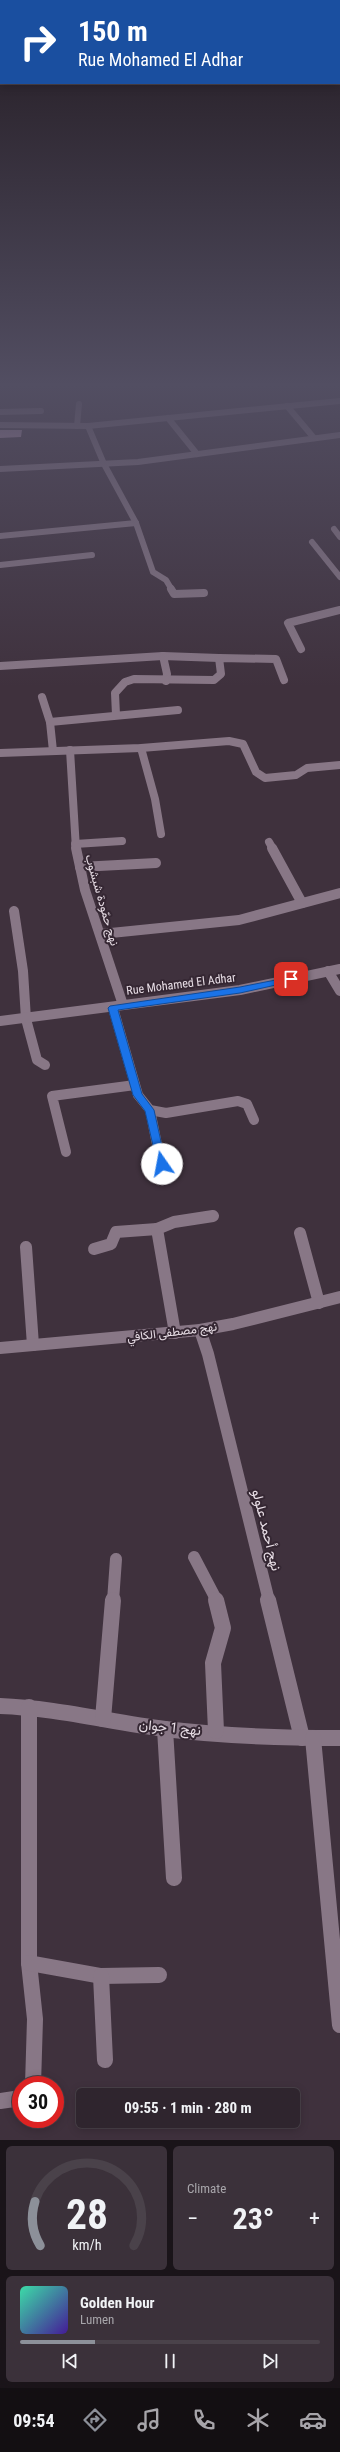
<!DOCTYPE html>
<html lang="en">
<head>
<meta charset="utf-8">
<style>
	body { margin:0; font-family:"Roboto Condensed",Vazirmatn,sans-serif; background:#3b313a; color:#f1f3f6; height:100vh; display:flex; flex-direction:column; font-size:15px; white-space:nowrap }
	* { box-sizing:border-box; margin:0 }
	p { font-size:13px; color:#a7a5aa }
	.icon { flex:none; width:22px; height:22px; fill:none; stroke:currentColor; stroke-width:2; stroke-linecap:round; stroke-linejoin:round }
	.map { position:relative; height:2140px; overflow:hidden }
	.details { display:flex; flex-direction:column; gap:6px; padding:6px; background:#1a1419; flex:1 }
	.details>* { flex:none }
	.banner { position:absolute; left:0px; top:0px; width:340px; height:84px; box-shadow:0 2px 10px #0003,0 0 0 1px #4a424a; background:#1a4fa0; color:#fff; overflow:hidden }
	.speed { position:absolute; left:12px; top:2076px; display:flex; gap:8px; font-size:20px; font-weight:700; text-align:center }
	.speed>* { display:grid; place-content:center; width:52px; height:52px; border-radius:50%; background:#2f252e; box-shadow:0 2px 10px #0003,0 0 0 1px #4a424a; line-height:1 }
	.speed .limit { border:6px solid #d22; background:#fff; color:#111 }
	.pin { position:absolute; display:grid; place-items:center; width:34px; height:34px; color:#fff; margin:-17px; border-radius:8px; box-shadow:0 2px 6px #0006 }
	.me { position:absolute; width:44px; margin:-22px; rotate:348deg; stroke-linejoin:round; filter:drop-shadow(0 0 3px #0008) }
	.turn { display:flex; align-items:center; gap:14px; height:84px; padding:0 12px; font-size:18px }
	.turn .icon { width:52px; height:52px; stroke-width:2.5 }
	.turn b { display:block; font-size:28px; line-height:34px }
	.big { font-size:30px; font-weight:700; line-height:1.1 }
	.details .widget { flex:1; display:flex; flex-direction:column; justify-content:center; gap:6px; min-width:0; padding:0 14px; border-radius:6px; background:#3b313a }
	.details .dial { align-items:center; gap:0 }
	.dial svg { height:104px; overflow:visible; fill:none; stroke:#4a424a; stroke-width:7; stroke-linecap:round; text-anchor:middle }
	.dial text { fill:#f1f3f6; stroke:none }
	.song { display:flex; align-items:center; gap:12px }
	.cover { width:48px; height:48px; border-radius:6px; background:linear-gradient(135deg,hsl(160 70% 55%),hsl(260 70% 35%)) }
	.played { height:4px; border-radius:2px; background:linear-gradient(90deg,#8c9099 25%,#4a424a 25%) }
	.keys { display:flex; justify-content:space-around; direction:ltr }
	.heat { display:flex; justify-content:space-between; align-items:center; font-size:22px; direction:ltr }
	.details .tiles { flex:1; display:grid; gap:6px; grid-template-columns:1fr 1fr }
	.widget:last-child { grid-column:span 2 }
	.trip { position:absolute; left:76px; top:2088px; width:224px; height:40px; border-radius:6px; background:#2f252e; box-shadow:0 2px 10px #0003,0 0 0 1px #4a424a; font-weight:700; line-height:40px; text-align:center }
	.tabs { display:flex; height:64px; justify-content:space-around; align-items:center; background:#130f12; color:#a7a5aa }
	.tabs .icon { width:28px; height:28px }
	.tabs .on { color:#8c9099 }
	.tabs b { font-size:18px; color:#f1f3f6 }
	.map>svg:first-child { display:block }
	.building { fill:#c29fbd }
	.lines { fill:none; stroke-linecap:round; stroke-linejoin:round }
	.minor-far4 { stroke:#887786; stroke-width:6 }
	.minor-far3 { stroke:#887786; stroke-width:8 }
	.minor-far2 { stroke:#887786; stroke-width:10 }
	.minor-far1 { stroke:#887786; stroke-width:12 }
	.minor { stroke:#887786; stroke-width:16 }
	.route { fill:#1a73e8; stroke:#114b97 }
	.labels { text-anchor:middle; stroke-width:4; stroke-linejoin:round; paint-order:stroke }
	.street-label { font-size:12px; fill:#e7dde5; stroke:#352733 }
	.near-street-label { font-size:14px; fill:#e7dde5; stroke:#352733 }
</style>
</head>
<body>
<div class="map">
<svg width="340" height="2140" viewBox="0 0 340 2140">
	<rect width="100%" height="100%" fill="#3f313d"/>
	<!-- building -->
	<polygon class="building" points="0,430 22,430 21,437 0,438"/>
	<g class="lines">
		<!-- minor-far4 -->
		<g class="minor-far4">
			<polyline points="287,406 314,438"/>
			<polyline points="0,412 41,411"/>
			<polyline points="168,418 197,454"/>
			<polyline points="0,425 88,426 340,401"/>
			<polyline points="77,426 79,404"/>
			<polyline points="88,426 104,464 136,523 153,572 166,580 172,590"/>
			<polyline points="0,469 138,462 340,435"/>
			<polyline points="334,529 340,537"/>
			<polyline points="0,536 136,523"/>
			<polyline points="312,542 340,577"/>
			<polyline points="0,565 92,555"/>
		</g>
		<!-- minor-far3 -->
		<g class="minor-far3">
			<polyline points="171,589 174,594 204,593"/>
			<polyline points="301,649 288,623 340,610"/>
			<polyline points="0,666 163,656"/>
			<polyline points="166,681 167,674 163,656 219,658"/>
			<polyline points="42,697 50,722 53,751"/>
			<polyline points="116,715 115,693 125,682 134,679 214,680 221,674 219,658 276,659 284,680"/>
			<polyline points="50,722 178,710"/>
			<polyline points="141,748 155,799 161,834"/>
			<polyline points="70,750 76,849"/>
			<polyline points="0,753 141,748 229,741 243,744 256,772 265,778 296,775 307,768 340,765"/>
			<polyline points="269,842 273,849"/>
			<polyline points="75,844 122,841"/>
		</g>
		<!-- minor-far2 -->
		<g class="minor-far2">
			<polyline points="76,848 85,890 123,1005"/>
			<polyline points="272,848 302,903"/>
			<polyline points="80,867 156,863"/>
			<polyline points="14,911 23,971 26,1019 37,1060 45,1065"/>
			<polyline points="101,934 239,920 340,893"/>
			<polyline points="328,971 340,991"/>
			<polyline points="113,1008 138,1095 150,1110 166,1113 238,1101 247,1104 254,1120"/>
			<polyline points="0,1021 240,990 340,969"/>
			<polyline points="150,1110 161,1164"/>
			<polyline points="66,1152 52,1096 135,1085"/>
		</g>
		<!-- minor-far1 -->
		<g class="minor-far1">
			<polyline points="300,1233 319,1303"/>
			<polyline points="26,1247 33,1345"/>
			<polyline points="94,1249 111,1244 116,1232 157,1229"/>
			<polyline points="200,1330 208,1354 269,1601"/>
			<polyline points="175,1333 157,1229 174,1222 213,1216"/>
			<polyline points="0,1348 200,1330 233,1324 340,1297"/>
			<polyline points="194,1557 217,1601"/>
			<polyline points="113,1601 116,1559"/>
		</g>
		<!-- minor -->
		<g class="minor">
			<polyline points="268,1600 302,1738"/>
			<path d="M0,1706C56,1708 110,1722 165,1729C222,1736 282,1738 340,1738"/>
			<polyline points="29,1707 29,1963 35,2019 33,2085"/>
			<polyline points="103,1719 113,1600"/>
			<polyline points="165,1729 174,1878"/>
			<polyline points="216,1731 213,1663 223,1628 216,1600"/>
			<polyline points="313,1738 340,2025"/>
			<polyline points="29,1963 101,1976 159,1975"/>
			<polyline points="101,1976 105,2060"/>
			<polyline points="0,2101 21,2098"/>
		</g>
	</g>
	<!-- sky -->
	<linearGradient id="sky" x2="0" y2="1"><stop stop-color="#231b22"/><stop offset="0.56" stop-color="#524e62"/><stop offset="1" stop-color="#524e62" stop-opacity="0"/></linearGradient>
	<rect width="340" height="687" fill="url(#sky)"/>
	<!-- route -->
	<polygon class="route" points="291,977 294,977 294,981 240,993 118,1010 142,1094 154,1110 166,1164 162,1168 158,1167 145,1111 133,1095 108,1008 110,1006 240,987"/>
	<g class="labels">
		<!-- street labels -->
		<g class="street-label">
			<text transform="translate(102 900) rotate(74)" y="4">نهج حمّودة شبشوب</text>
			<text transform="translate(181 984) rotate(-7)" y="4">Rue Mohamed El Adhar</text>
			<text transform="translate(172 1332) rotate(-7)" y="4">نهج مصطفى الكافي</text>
		</g>
		<!-- near-street labels -->
		<g class="near-street-label">
			<text transform="translate(267 1530) rotate(76)" y="5">نهج أحمد علولو</text>
			<text transform="translate(170 1727) rotate(6)" y="5">نهج 1 جوان</text>
		</g>
	</g>
</svg>
<div class="speed"><div class="limit">30</div></div>
<div class="pin" style="left:291px;top:979px;background:#d93025"><svg class="icon" aria-label="arrive" viewBox="0 0 24 24"><path d="M6 21V4h12l-3 4 3 4H6"/></svg></div>
<svg class="me" style="left:162px;top:1164px" viewBox="-20 -20 40 40"><circle r="19" fill="#fff"/><path d="M0-13L10 11 0 6-10 11z" fill="#1a73e8"/></svg>
<div class="trip">09:55 · 1 min · 280 m</div>
<div class="banner">
<div class="turn"><svg class="icon" aria-label="right" viewBox="0 0 24 24"><path d="M7 20v-9h11M14 6l5 5-5 5"/></svg><div><b>150 m</b>Rue Mohamed El Adhar</div></div>
</div>
</div>
<section class="details">
<div class="tiles">
<div class="widget dial"><svg viewBox="0 0 100 80">
<path d="M14 69A42 42 0 1 1 86 69"/>
<path d="M14 69A42 42 0 0 1 10 35" stroke="#8c9099"/>
<text x="50" y="56" font-size="32" font-weight="700">28</text>
<text x="50" y="72" font-size="11">km/h</text>
</svg></div>
<div class="widget"><p>Climate</p>
<div class="heat"><a>−</a><b class="big">23°</b><a>+</a></div>
</div>
<div class="widget">
<div class="song"><i class="cover"></i><div><b>Golden Hour</b><p>Lumen</p></div></div>
<div class="played"></div>
<div class="keys"><svg class="icon" aria-label="previous" viewBox="0 0 24 24"><path d="M18 5L8 12l10 7zM5 5v14"/></svg><svg class="icon" aria-label="pause" viewBox="0 0 24 24"><path d="M8 5v14M16 5v14"/></svg><svg class="icon" aria-label="next" viewBox="0 0 24 24"><path d="M6 5l10 7-10 7zM19 5v14"/></svg></div>
</div>
</div>
</section>
<nav class="tabs">
<b>09:54</b>
<svg class="icon on" aria-label="directions" viewBox="0 0 24 24"><path d="M12 3l9 9-9 9-9-9zM9 14v-3h6M13 9l2 2-2 2"/></svg>
<svg class="icon" aria-label="music" viewBox="0 0 24 24"><path d="M9 18V5l10-2v13"/><circle cx="6" cy="18" r="3"/><circle cx="16" cy="16" r="3"/></svg>
<svg class="icon" aria-label="phone" viewBox="0 0 24 24"><path d="M5 4h4l2 5-3 2q2 4 5 5l2-3 5 2v4C11 20 4 13 5 4z"/></svg>
<svg class="icon" aria-label="climate" viewBox="0 0 24 24"><path d="M12 3v18M4 7l16 10M4 17L20 7"/></svg>
<svg class="icon" aria-label="car" viewBox="0 0 24 24"><path d="M5 17H2v-5l4-1 3-4h7l3 4 3 1v5h-3M9 17h6M6 11h13"/><circle cx="7" cy="17" r="2"/><circle cx="17" cy="17" r="2"/></svg>
</nav>
</body>
</html>
